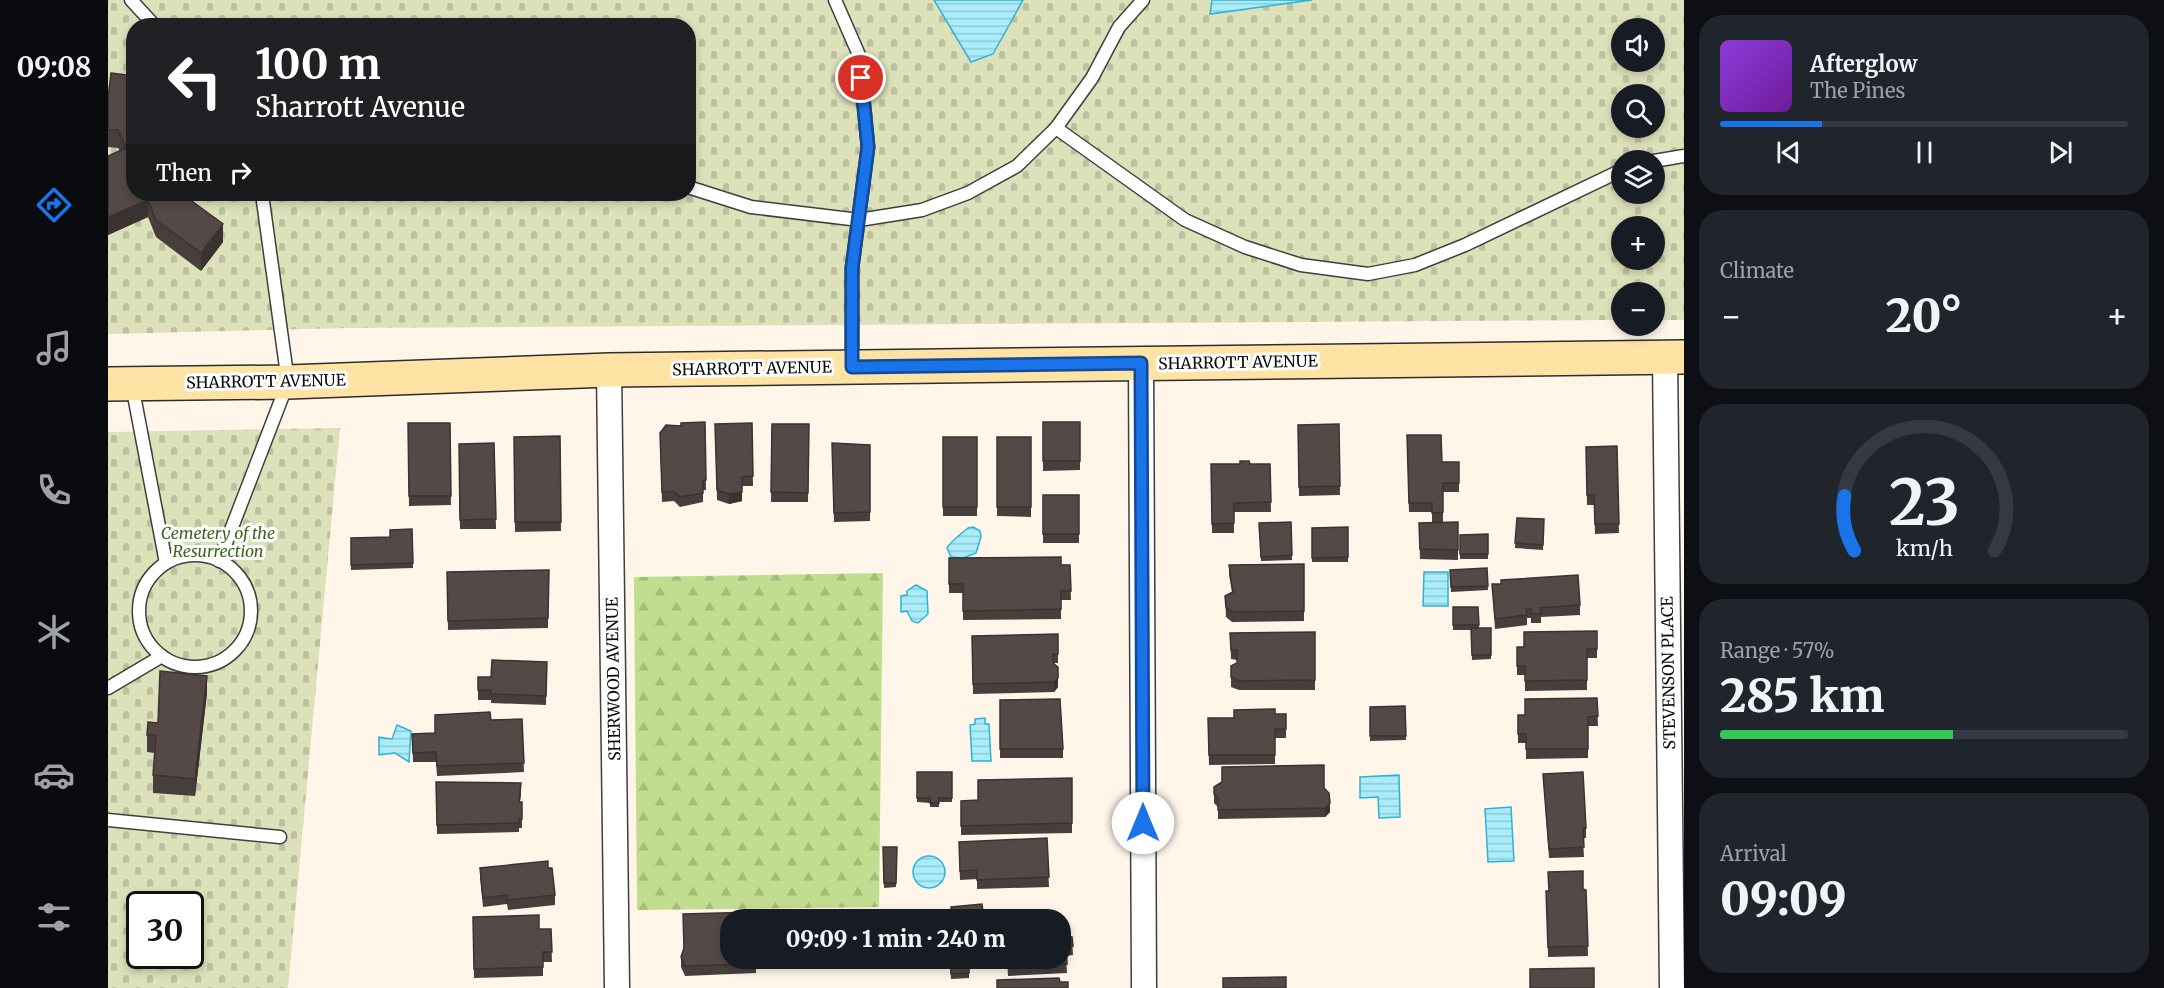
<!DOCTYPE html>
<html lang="en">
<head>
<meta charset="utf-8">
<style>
	body { margin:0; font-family:Merriweather,serif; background:#20242c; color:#f1f3f6; height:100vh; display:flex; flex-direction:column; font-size:22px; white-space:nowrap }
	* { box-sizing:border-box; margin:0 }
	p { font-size:20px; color:#9ea1a6 }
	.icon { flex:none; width:33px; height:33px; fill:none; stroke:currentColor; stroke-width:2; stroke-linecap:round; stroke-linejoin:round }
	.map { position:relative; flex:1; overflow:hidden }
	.panel { display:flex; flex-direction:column; gap:15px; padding:15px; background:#0d0f14; width:480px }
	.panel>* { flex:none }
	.guide { position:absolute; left:18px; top:18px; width:570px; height:183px; border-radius:24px; box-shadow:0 3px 9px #0003; background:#202124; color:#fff; overflow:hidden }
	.buttons { position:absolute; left:1503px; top:18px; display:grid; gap:12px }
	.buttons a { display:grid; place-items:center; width:54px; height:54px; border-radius:50%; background:#171b24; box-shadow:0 3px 9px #0003; font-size:30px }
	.speed { position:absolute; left:18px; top:891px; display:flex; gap:12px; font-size:30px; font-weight:700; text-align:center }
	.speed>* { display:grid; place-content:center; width:78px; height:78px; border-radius:50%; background:#171b24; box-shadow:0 3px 9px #0003; line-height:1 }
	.speed .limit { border:3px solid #111; border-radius:9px; background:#fff; color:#111 }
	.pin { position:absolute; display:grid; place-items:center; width:51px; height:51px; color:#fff; margin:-26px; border:3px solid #fff; border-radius:50%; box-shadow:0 2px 6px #0007 }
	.me { position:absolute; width:66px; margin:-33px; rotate:0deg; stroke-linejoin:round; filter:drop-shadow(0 0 4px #0008) }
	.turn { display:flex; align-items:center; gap:21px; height:126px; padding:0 30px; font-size:27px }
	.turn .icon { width:78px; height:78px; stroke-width:2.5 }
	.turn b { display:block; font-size:42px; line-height:51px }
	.then { display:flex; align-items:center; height:57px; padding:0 30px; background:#0003; gap:12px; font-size:22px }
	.big { font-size:45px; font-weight:800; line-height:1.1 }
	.panel .tile { flex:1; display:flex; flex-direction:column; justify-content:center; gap:9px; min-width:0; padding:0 21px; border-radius:24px; background:#20242c }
	.panel .dial { align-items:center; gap:0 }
	.dial svg { height:156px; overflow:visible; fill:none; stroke:#363941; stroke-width:7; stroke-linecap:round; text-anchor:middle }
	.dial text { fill:#f1f3f6; stroke:none }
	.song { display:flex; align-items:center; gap:18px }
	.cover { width:72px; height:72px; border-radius:9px; background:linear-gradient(135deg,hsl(270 70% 55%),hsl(280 70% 35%)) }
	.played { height:6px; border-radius:3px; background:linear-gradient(90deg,#1a73e8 25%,#363941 25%) }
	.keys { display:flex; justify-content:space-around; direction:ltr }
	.heat { display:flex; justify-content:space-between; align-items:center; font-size:33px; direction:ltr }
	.charge { height:9px; border-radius:4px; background:linear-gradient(90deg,#34c759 57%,#363941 0) }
	.trip { position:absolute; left:612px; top:909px; width:351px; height:60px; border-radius:24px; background:#171b24; box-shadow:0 3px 9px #0003; font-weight:800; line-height:60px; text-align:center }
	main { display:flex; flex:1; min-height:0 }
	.menu { display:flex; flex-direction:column; width:108px; justify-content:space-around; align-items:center; background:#090b0e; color:#9ea1a6 }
	.menu .icon { width:42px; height:42px }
	.menu .selected { color:#1a73e8 }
	.menu b { font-size:27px; color:#f1f3f6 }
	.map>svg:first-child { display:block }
	.forest { fill:url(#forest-firs) }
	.cemetery { fill:url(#cemetery-stones); fill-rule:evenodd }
	.water { fill:url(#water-rules); stroke:#2db3d5; stroke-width:1.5 }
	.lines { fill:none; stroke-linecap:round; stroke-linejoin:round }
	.lane-casing { stroke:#3e3e3e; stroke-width:15 }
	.street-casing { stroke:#3e3e3e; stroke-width:27 }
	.secondary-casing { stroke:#2d2d2d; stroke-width:36 }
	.lane { stroke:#fff; stroke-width:12 }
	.street { stroke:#fff; stroke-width:24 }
	.secondary { stroke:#ffe3a4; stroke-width:33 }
	.wall { fill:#483f3d }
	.shaded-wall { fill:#3b3332 }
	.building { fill:#544947; stroke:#3b3332; stroke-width:1.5 }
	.route-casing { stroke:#114b97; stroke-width:15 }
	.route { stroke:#1a73e8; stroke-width:10 }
	.labels { text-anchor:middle; stroke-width:6; stroke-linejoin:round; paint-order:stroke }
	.street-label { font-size:16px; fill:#0b0b0b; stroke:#fff }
	.park-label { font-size:16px; font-style:italic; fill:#386519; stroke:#fff }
</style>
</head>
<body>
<main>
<nav class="menu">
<b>09:08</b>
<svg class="icon selected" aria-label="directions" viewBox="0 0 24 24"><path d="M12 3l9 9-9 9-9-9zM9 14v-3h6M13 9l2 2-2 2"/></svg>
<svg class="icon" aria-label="music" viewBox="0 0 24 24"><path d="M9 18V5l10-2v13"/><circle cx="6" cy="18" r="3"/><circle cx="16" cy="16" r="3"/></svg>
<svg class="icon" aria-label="phone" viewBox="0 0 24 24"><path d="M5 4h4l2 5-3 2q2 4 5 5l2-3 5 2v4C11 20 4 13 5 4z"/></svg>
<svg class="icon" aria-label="climate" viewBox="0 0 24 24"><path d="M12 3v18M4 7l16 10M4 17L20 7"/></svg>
<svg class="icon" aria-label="car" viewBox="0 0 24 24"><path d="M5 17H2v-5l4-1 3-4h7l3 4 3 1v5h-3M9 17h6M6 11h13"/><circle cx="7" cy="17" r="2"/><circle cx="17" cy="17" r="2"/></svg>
<svg class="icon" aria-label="filters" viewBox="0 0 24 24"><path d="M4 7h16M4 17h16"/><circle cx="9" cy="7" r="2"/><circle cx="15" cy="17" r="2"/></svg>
</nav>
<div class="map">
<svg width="1576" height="988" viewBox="0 0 1576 988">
	<defs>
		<pattern id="forest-firs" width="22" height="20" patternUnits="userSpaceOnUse" patternTransform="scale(1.5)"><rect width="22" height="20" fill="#c1dd8f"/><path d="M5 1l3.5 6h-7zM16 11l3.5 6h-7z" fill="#a4bc7a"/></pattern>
		<pattern id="cemetery-stones" width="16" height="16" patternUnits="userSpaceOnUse" patternTransform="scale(1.5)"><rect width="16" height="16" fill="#dce1ba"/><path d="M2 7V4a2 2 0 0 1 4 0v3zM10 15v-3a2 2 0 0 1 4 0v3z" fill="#bbc09f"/></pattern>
		<pattern id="water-rules" width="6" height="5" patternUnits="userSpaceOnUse" patternTransform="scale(1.5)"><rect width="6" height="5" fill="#aaecfa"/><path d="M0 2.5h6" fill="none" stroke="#91c9d5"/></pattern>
	</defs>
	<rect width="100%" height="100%" fill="#fff6e9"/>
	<!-- forest -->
	<polygon class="forest" points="775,573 771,907 529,910 526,577"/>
	<!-- cemetery -->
	<g class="cemetery">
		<path d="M0,0H1576V320H1547L1546,292H1514L1513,320L240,328L0,334ZM26,26H580V194H26ZM1514,28H1546V62H1514ZM1514,94H1546V128H1514ZM1514,160H1546V194H1514ZM1514,226H1546V260H1514Z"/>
		<path d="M232,428L180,988H0V432ZM32,904H82V956H32Z"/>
	</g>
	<!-- water -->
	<g class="water">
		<polygon points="826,0 915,0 885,54 863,62"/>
		<polygon points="1104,0 1204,0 1102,14"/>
		<path d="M865,527L872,531L873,537L868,553L855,558L843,557L839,548C841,544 855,532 860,528Z"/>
		<polygon points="1316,572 1340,572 1340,606 1315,606"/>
		<polygon points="808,585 819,591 820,614 810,623 804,621 799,611 793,612 793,596 799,595 799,591"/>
		<polygon points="877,718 877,724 881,724 883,761 864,761 862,725 867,724 867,719"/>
		<polygon points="289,725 303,731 301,762 287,753 271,755 271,737 284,739"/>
		<polygon points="1291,775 1292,817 1271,818 1270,797 1252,798 1252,777"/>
		<polygon points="1403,807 1406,861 1380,862 1377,809"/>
		<circle cx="821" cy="872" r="16"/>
	</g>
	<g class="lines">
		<!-- lane casing -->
		<g class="lane-casing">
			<g id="lane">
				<polyline points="23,0 47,26"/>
				<polyline points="727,0 751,55 760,147 744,268 744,366"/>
				<polyline points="948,128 1077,220 1137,247 1193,265 1260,274 1307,265 1357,245 1514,170"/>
				<polyline points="1546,161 1576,156"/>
				<polyline points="580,187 643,207 751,220 814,210 860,193 909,166 948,128 984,78 1011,27 1035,0"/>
				<polyline points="24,385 58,563"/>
				<circle cx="87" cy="611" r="56"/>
				<polyline points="111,561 180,382 154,194"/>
				<polyline points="0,688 54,656"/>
				<polyline points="0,820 172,837"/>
			</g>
		</g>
		<!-- street casing -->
		<g class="street-casing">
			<g id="street">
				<polyline points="1557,357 1564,988"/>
				<polyline points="1033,363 1036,988"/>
				<polyline points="501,370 509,988"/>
			</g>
		</g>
		<!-- secondary casing -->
		<g class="secondary-casing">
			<polyline id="secondary" points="0,384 180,382 501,370 1576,357"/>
		</g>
		<!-- lane -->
		<use href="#lane" class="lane"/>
		<!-- street -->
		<use href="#street" class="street"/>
		<!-- secondary -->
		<use href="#secondary" class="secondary"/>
	</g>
	<!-- wall -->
	<g class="wall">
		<polygon points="3,73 26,76 26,194 74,194 115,224 115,242 93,271 48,237 40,217 0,235 0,156 12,151 10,148 0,147 0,98"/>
		<polygon points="597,422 598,490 595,490 595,502 572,507 566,501 554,502 552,442 573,426"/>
		<polygon points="935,422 972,422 972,470 935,471"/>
		<polygon points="300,423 342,423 343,505 301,506"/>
		<polygon points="644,423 645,486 634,486 634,501 621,504 609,500 607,424"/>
		<polygon points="664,424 701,424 700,502 663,502"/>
		<polygon points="1231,424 1232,495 1191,496 1190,425"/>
		<polygon points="1299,435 1334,462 1351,462 1351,492 1335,492 1335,522 1324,522 1324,512 1301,512"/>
		<polygon points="452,436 453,531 407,532 406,437"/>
		<rect x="835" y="437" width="34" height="79"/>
		<polygon points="889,437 923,437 923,517 889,516"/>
		<polygon points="386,443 388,529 352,529 351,444"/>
		<polygon points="724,443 762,445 762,521 726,522"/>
		<polygon points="1509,446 1511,533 1487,534 1486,505 1479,505 1478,447"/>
		<polygon points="1103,464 1162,464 1163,512 1126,512 1126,533 1104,533"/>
		<rect x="935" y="495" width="36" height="48"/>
		<polygon points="1409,518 1436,519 1435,550 1407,548"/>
		<polygon points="1183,522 1184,560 1153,561 1151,523"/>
		<polygon points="1350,522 1350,560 1312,559 1311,523"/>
		<polygon points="1240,527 1240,562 1204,562 1204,528"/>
		<polygon points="304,529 305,568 243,570 243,538 282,537"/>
		<polygon points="1380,534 1380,559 1352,559 1352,535"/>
		<polygon points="841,558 962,565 963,600 953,600 953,619 855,620 855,593 841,593"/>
		<polygon points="1196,564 1196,621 1124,622 1118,617 1117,596 1124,592 1121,575 1121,565"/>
		<polygon points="1379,568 1380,590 1343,592 1342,570"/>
		<polygon points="441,570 440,628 340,630 339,572"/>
		<polygon points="1384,584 1472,605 1472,615 1433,617 1433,623 1423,623 1423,618 1419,618 1419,625 1387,629"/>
		<polygon points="1345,607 1370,607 1371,628 1383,628 1383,659 1364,660 1363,630 1345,630"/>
		<polygon points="1489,631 1489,658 1479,658 1479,690 1417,691 1417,675 1409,675 1409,647 1416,647"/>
		<polygon points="1207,632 1207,690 1131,690 1123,687 1123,666 1129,663 1129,660 1123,659 1122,633"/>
		<polygon points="950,634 950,663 945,663 950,687 946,692 865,694 864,636"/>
		<polygon points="439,662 438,705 383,703 383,700 370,700 370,677 383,677"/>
		<polygon points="99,693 87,796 45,793 45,775 47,753 39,752 39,735 50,723"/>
		<polygon points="1489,698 1490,726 1480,726 1480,758 1418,759 1418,743 1410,743 1410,724 1417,715"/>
		<polygon points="892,700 955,749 955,758 892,758"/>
		<polygon points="1297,706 1298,740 1262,741 1262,707"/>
		<polygon points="1167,714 1178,714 1178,738 1167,738 1167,764 1101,765 1100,718 1126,718"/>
		<polygon points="414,719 416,772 329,776 328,762 305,762 304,734 327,733 383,720"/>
		<polygon points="809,772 844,772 844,802 831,802 831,807 822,807 822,803 809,802"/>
		<polygon points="1435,774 1478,828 1478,838 1475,838 1476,857 1441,858"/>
		<polygon points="964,778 964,833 853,835 853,801 870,800"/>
		<polygon points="328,782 413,792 412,802 414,802 414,828 411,828 411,832 329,834"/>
		<polygon points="1106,787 1216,788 1222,812 1217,817 1110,819 1110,807 1106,803"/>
		<polygon points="939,838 941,887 869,889 869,879 852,880 851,851"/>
		<polygon points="775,847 789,847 788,887 776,888"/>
		<polygon points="372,868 440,868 447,895 447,905 400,910 399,904 375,907 372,877"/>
		<polygon points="1475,889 1478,890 1480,956 1440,957 1438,891"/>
		<polygon points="365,917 431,929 443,929 444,962 435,962 435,976 366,978"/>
		<polygon points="952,936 964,937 965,955 958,956 959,973 900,976 899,958 952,958"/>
		<polygon points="573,957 648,958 648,973 577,976 573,967"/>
		<polygon points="842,958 861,958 861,978 843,979"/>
	</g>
	<!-- shaded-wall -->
	<g class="shaded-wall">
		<polygon points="40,200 40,217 0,235 0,217"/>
		<polygon points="115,224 115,242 93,271 93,253"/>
		<polygon points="634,492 634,501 621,504 621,494"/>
		<polygon points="99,676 99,693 87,796 87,779"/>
		<polygon points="950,678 950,687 946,692 946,682"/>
		<polygon points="413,783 413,792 411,811 411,802"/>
		<polygon points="1222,803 1222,812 1217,817 1217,808"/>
	</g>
	<!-- building -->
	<g class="building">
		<polygon points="3,73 26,76 26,194 74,194 115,224 93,253 48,220 40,200 0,217 0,156 18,148 10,130 0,130 0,98"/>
		<polygon points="597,422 598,480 595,481 595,493 572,497 566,492 554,492 552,433 558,425 573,426 573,423"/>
		<rect x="935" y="422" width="37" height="39"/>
		<polygon points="300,423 342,423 343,496 301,496"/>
		<polygon points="644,423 645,476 634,477 634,492 621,494 609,490 607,424"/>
		<polygon points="664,424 701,424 700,493 663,492"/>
		<polygon points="1231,424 1232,486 1191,487 1190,425"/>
		<polygon points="1299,435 1333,435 1334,462 1351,462 1351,483 1335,483 1335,512 1324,513 1324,503 1301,503"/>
		<polygon points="452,436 453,522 407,522 406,437"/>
		<rect x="835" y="437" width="34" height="70"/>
		<rect x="889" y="437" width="34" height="70"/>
		<polygon points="386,443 388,519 352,520 351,444"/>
		<polygon points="724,443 762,445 762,512 726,513"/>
		<polygon points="1509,446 1511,524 1487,524 1486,495 1479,495 1478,447"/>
		<polygon points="1132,461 1141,461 1142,464 1162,464 1163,502 1126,503 1126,523 1104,524 1103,464 1132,464"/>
		<rect x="935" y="495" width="36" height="39"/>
		<polygon points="1409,518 1436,519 1435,545 1407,543"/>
		<polygon points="1183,522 1184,555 1153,557 1151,523"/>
		<polygon points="1350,522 1350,550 1312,549 1311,523"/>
		<polygon points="1240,527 1240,557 1204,558 1204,528"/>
		<polygon points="304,529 305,563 243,565 243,538 282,537 282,530"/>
		<polygon points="1380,534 1380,554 1352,554 1352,535"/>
		<polygon points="953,557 953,565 962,565 963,591 953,591 953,609 855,611 855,584 841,584 841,558"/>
		<polygon points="1196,564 1196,611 1124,612 1118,607 1117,596 1125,592 1121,565"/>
		<polygon points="1379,568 1380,586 1343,587 1342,570"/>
		<polygon points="441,570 440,618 340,621 339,572"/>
		<polygon points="1470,575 1472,605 1432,608 1433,614 1423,614 1423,609 1418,609 1419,615 1387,619 1384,584 1393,584 1393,580"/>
		<polygon points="1345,607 1370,607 1371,625 1345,625"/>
		<polygon points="1363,628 1383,628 1383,655 1364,655"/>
		<polygon points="1489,631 1489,649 1479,649 1479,680 1417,681 1417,666 1409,666 1409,647 1416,647 1416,632"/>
		<polygon points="1207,632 1207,680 1131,681 1123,677 1123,666 1129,663 1129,650 1123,650 1122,633"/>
		<polygon points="950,634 950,654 945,654 945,663 950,667 950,678 946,682 865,684 864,636"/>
		<polygon points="384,660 439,662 438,696 383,694 383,690 370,690 370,677 383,677"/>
		<polygon points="52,671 99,676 87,779 45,775 48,735 39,735 40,722 50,723"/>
		<polygon points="1489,698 1490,716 1480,717 1480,749 1418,749 1418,734 1410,734 1410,715 1417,715 1417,699"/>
		<polygon points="952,699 955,749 892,749 892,700"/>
		<polygon points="1297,706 1298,736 1262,736 1262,707"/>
		<polygon points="1167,709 1167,714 1178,714 1178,729 1167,729 1167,755 1101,755 1100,718 1126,718 1126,710"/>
		<polygon points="382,712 383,720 414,719 416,763 329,766 328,752 305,753 304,734 327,733 327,715"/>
		<polygon points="1216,765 1216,788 1221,793 1222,803 1217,808 1110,810 1110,797 1106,794 1106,787 1114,782 1114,767"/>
		<polygon points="809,772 844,772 844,798 830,798 831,803 822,803 822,798 809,798"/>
		<polygon points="1475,772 1478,828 1475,828 1476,847 1441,849 1435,774"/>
		<polygon points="964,778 964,823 853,826 853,801 870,800 870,780"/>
		<polygon points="328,782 413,783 411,802 414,802 414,819 411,819 411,823 329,825"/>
		<polygon points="939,838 941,877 869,880 869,870 852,871 851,842"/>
		<polygon points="775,847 789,847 788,883 776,883"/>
		<polygon points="440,861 440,868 444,868 447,895 400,900 399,895 375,898 372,868"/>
		<polygon points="1475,871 1475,889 1478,890 1480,946 1440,947 1438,891 1441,891 1440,872"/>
		<polygon points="874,904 876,920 844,920 843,907"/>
		<polygon points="649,912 649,920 622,920 622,958 648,958 648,964 577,966 573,957 576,948 575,914"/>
		<polygon points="944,913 944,920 890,920 898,919 897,916"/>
		<polygon points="431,915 431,929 443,929 444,952 435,952 435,967 366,969 365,917"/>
		<polygon points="952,936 964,937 965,946 958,947 959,964 900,967 900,958 952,958"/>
		<polygon points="843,958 861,958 861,973 843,974"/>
		<polygon points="1486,968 1486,988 1422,988 1422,969"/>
		<polygon points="1178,977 1178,988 1115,988 1115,978"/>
		<polygon points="951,978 952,982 960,982 960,988 889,988 889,980"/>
	</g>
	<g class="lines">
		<!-- route casing -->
		<g class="route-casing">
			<polyline id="route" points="753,78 760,147 744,268 744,367 1033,363 1035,823"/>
		</g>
		<!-- route -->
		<use href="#route" class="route"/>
	</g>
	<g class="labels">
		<!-- street labels -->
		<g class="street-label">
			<text transform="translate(1130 362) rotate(-1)" y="6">SHARROTT AVENUE</text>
			<text transform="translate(644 368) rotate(-1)" y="6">SHARROTT AVENUE</text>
			<text transform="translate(158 381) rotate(-1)" y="6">SHARROTT AVENUE</text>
			<text transform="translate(1560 673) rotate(-91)" y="6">STEVENSON PLACE</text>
			<text transform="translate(505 679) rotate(-91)" y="6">SHERWOOD AVENUE</text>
		</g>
		<!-- park labels -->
		<g class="park-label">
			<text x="110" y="539">Cemetery of the<tspan x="110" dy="18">Resurrection</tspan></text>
		</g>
	</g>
</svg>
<div class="buttons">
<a><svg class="icon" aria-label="sound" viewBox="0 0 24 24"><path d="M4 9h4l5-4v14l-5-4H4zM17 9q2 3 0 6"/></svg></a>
<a><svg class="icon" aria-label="search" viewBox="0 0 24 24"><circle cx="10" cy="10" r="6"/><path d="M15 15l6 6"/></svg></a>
<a><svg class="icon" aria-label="layers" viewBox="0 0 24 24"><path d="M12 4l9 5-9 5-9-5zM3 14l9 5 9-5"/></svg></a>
<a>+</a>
<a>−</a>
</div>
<div class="speed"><div class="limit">30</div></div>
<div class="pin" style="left:753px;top:78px;background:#d93025"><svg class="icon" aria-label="arrive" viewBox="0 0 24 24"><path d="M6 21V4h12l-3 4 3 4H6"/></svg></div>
<svg class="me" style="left:1035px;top:823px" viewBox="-20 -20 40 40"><circle r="19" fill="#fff"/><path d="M0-13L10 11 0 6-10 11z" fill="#1a73e8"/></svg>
<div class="trip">09:09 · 1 min · 240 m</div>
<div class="guide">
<div class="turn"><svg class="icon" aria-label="left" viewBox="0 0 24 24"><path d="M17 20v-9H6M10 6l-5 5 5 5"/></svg><div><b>100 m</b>Sharrott Avenue</div></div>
<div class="then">Then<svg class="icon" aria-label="right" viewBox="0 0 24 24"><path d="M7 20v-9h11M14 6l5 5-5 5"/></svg></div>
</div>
</div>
<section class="panel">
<div class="tile">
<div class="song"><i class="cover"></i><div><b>Afterglow</b><p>The Pines</p></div></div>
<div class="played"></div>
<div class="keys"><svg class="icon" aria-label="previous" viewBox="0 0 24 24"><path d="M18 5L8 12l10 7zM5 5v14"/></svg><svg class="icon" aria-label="pause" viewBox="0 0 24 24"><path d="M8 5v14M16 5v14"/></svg><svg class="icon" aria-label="next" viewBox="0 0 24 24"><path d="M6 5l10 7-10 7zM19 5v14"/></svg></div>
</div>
<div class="tile"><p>Climate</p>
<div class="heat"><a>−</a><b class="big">20°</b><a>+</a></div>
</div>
<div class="tile dial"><svg viewBox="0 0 100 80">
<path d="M14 69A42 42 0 1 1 86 69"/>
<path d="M14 69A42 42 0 0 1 9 41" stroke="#1a73e8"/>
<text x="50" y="56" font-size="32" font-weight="700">23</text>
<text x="50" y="72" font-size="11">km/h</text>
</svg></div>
<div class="tile"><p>Range · 57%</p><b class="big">285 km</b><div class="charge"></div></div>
<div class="tile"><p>Arrival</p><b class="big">09:09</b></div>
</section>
</main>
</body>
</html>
